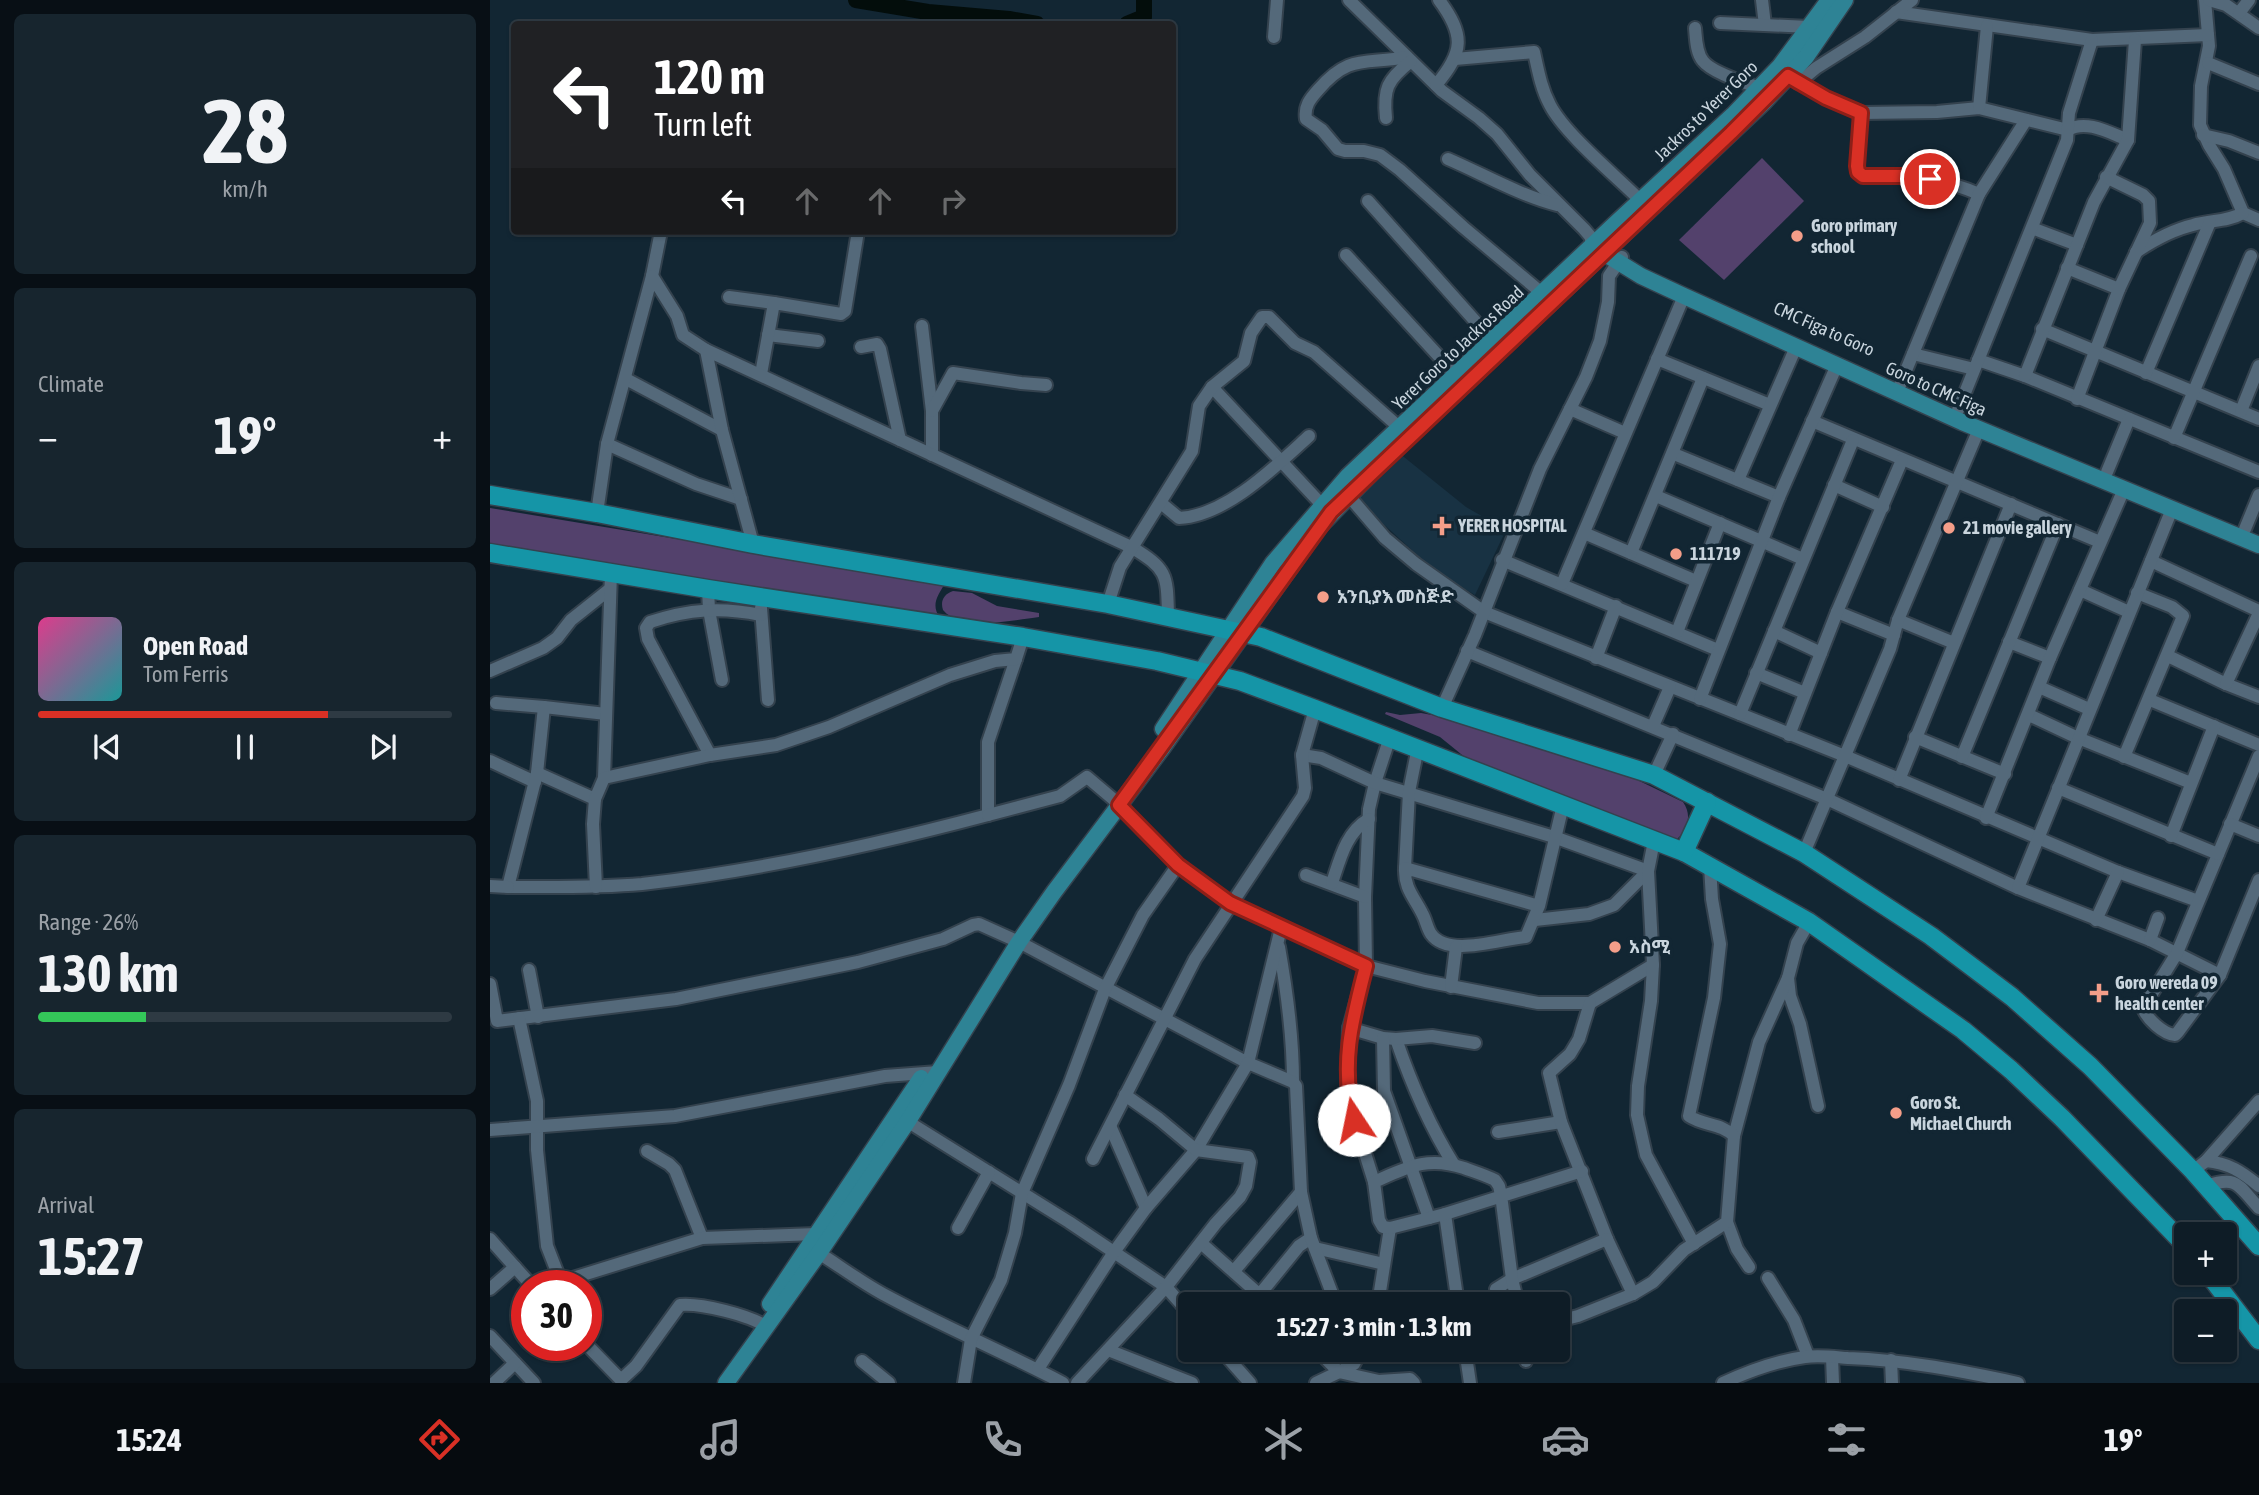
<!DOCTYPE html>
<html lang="en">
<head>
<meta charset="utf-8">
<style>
	body { margin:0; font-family:"Asap Condensed","Noto Sans Ethiopic",sans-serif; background:#17252e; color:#f1f3f6; height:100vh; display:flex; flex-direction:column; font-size:26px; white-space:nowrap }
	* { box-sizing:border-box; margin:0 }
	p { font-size:23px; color:#9ba1a7 }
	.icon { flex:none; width:38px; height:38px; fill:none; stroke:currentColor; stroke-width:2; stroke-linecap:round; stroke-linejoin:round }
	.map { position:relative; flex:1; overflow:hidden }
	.panel { display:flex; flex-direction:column; gap:14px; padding:14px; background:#080f15; width:490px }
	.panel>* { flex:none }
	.top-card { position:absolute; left:21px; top:21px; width:665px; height:214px; border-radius:7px; box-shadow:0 2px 5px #0004,0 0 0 2px #2e3a43; background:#202124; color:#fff; overflow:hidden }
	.buttons { position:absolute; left:1684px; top:1222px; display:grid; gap:14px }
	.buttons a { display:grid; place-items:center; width:63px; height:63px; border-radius:7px; background:#0e1c26; box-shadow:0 2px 5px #0004,0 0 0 2px #2e3a43; font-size:35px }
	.speed { position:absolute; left:21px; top:1270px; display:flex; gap:14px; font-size:35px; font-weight:700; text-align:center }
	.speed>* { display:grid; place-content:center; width:91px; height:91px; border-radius:50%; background:#0e1c26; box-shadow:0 2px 5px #0004,0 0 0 2px #2e3a43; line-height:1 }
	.speed .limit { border:10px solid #d22; background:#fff; color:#111 }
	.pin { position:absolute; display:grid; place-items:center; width:60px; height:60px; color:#fff; margin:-30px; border:4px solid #fff; border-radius:50%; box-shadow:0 2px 7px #0007 }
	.me { position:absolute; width:77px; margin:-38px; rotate:349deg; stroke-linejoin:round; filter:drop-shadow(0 0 5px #0008) }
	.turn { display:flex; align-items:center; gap:24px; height:147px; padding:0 28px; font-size:32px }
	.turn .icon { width:91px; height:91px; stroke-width:2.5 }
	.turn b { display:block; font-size:49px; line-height:60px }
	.lanes { display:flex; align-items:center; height:66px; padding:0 28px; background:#0003; justify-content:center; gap:35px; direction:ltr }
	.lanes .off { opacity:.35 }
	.big { font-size:52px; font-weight:700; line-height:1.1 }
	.panel .widget { flex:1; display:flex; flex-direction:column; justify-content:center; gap:10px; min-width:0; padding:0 24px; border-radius:10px; background:#17252e }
	.panel .dial { align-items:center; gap:0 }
	.dial b { font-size:91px; line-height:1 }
	.song { display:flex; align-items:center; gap:21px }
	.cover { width:84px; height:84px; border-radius:10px; background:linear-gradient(135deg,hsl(330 70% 55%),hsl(180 70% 35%)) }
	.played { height:7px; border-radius:4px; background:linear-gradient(90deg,#d93025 70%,#2e3a43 70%) }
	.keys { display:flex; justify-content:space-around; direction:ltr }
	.heat { display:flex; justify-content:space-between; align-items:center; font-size:38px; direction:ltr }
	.charge { height:10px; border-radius:5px; background:linear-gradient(90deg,#34c759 26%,#2e3a43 0) }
	.trip { position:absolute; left:688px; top:1292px; width:392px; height:70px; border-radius:7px; background:#0e1c26; box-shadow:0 2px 5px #0004,0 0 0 2px #2e3a43; font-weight:700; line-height:70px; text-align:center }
	.menu { display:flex; height:112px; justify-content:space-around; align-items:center; background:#060b0f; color:#9ba1a7 }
	.menu .icon { width:49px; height:49px }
	.menu .active { color:#d93025 }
	.menu b { font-size:32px; color:#f1f3f6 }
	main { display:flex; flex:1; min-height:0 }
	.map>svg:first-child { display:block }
	.built { fill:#183243 }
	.green { fill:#53416c }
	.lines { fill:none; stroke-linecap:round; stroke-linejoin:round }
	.river { stroke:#030d0b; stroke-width:16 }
	.minor-casing { stroke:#34424e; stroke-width:16 }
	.major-casing { stroke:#34424e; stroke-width:19 }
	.highway-casing { stroke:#34424e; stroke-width:21 }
	.minor { stroke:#54697a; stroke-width:12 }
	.major { stroke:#2e8395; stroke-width:16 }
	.highway { stroke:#1595a7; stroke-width:18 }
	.route-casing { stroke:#8d1f18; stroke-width:18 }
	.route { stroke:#d93025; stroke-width:12 }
	.poi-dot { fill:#f49e89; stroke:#122633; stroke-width:2.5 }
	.labels { text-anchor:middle; stroke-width:7; stroke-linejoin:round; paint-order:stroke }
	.street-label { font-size:18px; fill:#c9d5de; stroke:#122633 }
	.poi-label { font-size:18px; font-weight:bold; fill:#c9d5de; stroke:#122633; text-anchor:start }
</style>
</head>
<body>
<main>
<section class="panel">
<div class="widget dial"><b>28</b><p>km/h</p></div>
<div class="widget"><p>Climate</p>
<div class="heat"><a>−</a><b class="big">19°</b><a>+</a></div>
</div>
<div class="widget">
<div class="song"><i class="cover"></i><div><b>Open Road</b><p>Tom Ferris</p></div></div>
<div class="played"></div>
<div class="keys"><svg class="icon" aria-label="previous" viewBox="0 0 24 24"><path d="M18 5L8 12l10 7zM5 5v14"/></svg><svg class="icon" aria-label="pause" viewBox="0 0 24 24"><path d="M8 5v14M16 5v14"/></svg><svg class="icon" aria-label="next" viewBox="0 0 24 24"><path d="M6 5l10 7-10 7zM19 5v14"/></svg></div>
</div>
<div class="widget"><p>Range · 26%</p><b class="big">130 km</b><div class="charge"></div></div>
<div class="widget"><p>Arrival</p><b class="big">15:27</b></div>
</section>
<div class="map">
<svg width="1769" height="1383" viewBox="0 0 1769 1383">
	<rect width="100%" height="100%" fill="#122633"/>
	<!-- built -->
	<polygon class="built" points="909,453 976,507 1016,530 985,595 946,572 866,499"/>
	<!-- green -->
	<g class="green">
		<polygon points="1272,158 1314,201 1234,280 1189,240"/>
		<path d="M0,508L452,583L454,585C447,597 441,605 450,618L0,545Z"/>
		<path d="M463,591L482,593L507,606L549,613V617C524,620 471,632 453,610C450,601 454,594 463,591Z"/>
		<path d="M896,712L910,715L931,713L964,719L1003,734L1041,744L1103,766L1137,775L1193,802C1203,816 1197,831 1185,841L987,767L950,737L895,714Z"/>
	</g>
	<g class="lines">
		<!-- river -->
		<g class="river">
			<polyline points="366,0 438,12 519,19 547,24"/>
			<polyline points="637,24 654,17 654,0"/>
		</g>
		<!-- minor casing -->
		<g class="minor-casing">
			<g id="minor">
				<polyline points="859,0 952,91 989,118 1007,134 1040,175 1094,229 1100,236 1103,245"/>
				<polyline points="1272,0 1275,25"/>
				<polyline points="1715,0 1719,46 1711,86 1710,125 1719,145 1734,169 1753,213 1769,220"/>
				<polyline points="1719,0 1736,5 1769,28"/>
				<polyline points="1406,12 1602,40 1718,35"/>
				<polyline points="1749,13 1759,0"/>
				<polyline points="1230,23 1319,27"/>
				<path d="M1205,28C1206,38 1206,53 1213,61C1222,73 1256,83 1270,88"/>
				<polyline points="784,37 787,0"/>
				<path d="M917,57C875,65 860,53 828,90C820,99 814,106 816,119L832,130L848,149L855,151H874L890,155L910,170L973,227L1053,294"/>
				<path d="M965,59L1044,52C1048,70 1051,88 1060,105C1075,134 1125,175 1150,200"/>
				<polyline points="1718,63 1769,84"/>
				<path d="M1298,76L1336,98L1371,113L1447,112L1489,108L1578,130C1596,119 1620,133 1638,140"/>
				<polyline points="1308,83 1326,68 1375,37 1422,0"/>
				<path d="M946,85C974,52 975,35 949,0"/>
				<polyline points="1489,108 1497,26"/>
				<path d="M1371,113L1367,166L1368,172L1373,176C1413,174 1452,178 1489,194"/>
				<path d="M896,118C893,89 897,80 921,61"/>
				<polyline points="1713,135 1739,141 1769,153"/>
				<path d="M958,159C995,175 1029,195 1067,205"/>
				<polyline points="878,201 1002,340"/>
				<polyline points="1542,228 1587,245"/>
				<path d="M1646,252C1664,240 1682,230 1703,225C1720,220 1737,222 1753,213"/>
				<polyline points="856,255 966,375"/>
				<polyline points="1577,268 1629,289"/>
				<polyline points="162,276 171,231"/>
				<polyline points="239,297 284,303"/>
				<polyline points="432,326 442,411 442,455"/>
				<polyline points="1552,329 1769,419"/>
				<polyline points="278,335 328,341"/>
				<polyline points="371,347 387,344 390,349 410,440"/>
				<polyline points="1423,354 1484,369"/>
				<polyline points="1167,359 1280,405"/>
				<polyline points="1488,360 1535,376 1769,472"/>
				<polyline points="1656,373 1720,222"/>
				<polyline points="271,374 284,303 351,314 355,311 368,231"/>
				<polyline points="1535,376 1604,202 1638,140 1645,40"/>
				<polyline points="136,379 232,430"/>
				<polyline points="1410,385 1489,194 1536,120"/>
				<polyline points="722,387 832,505"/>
				<polyline points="1587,399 1629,289 1660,223 1659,201 1653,195 1616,177"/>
				<polyline points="1080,409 1135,433"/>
				<polyline points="1468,410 1577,140 1579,113 1602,40"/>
				<polyline points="442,411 463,373 531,383 556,385"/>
				<polyline points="1751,411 1769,366"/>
				<polyline points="1322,421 1610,542"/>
				<polyline points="1684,438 1761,256"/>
				<polyline points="117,444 206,484 251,499"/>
				<polyline points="1184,454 1289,497"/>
				<polyline points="1617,472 1639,419"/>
				<polyline points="1248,480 1306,347"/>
				<polyline points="1344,485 1393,507"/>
				<polyline points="858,495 895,538 926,564 994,612 1355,756 1628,872 1708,901"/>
				<polyline points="1166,496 1313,559"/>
				<path d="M671,503L689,518C736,516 786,466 819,436"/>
				<polyline points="107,513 117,444 162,276 187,316 193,335 216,350"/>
				<polyline points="1755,529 1769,495"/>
				<polyline points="1094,533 1206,581"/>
				<path d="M263,544L232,430L216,350L641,547C678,569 677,575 678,616"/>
				<polyline points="1141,553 1213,378"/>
				<polyline points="1012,560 1228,650"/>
				<polyline points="1661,561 1769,611"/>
				<polyline points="1072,584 1194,296"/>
				<polyline points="218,589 219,610 232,680"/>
				<polyline points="1590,590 1639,612"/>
				<polyline points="618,604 630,567 702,451 709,406 722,387 754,361 761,333 772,317 779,317 805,343 824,352 910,428"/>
				<polyline points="271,608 278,700"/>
				<polyline points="1347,612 1404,635"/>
				<polyline points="1408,620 1464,643"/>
				<polyline points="1284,631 1331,653"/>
				<polyline points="1187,632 1230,523"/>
				<polyline points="1519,642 1560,658"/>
				<polyline points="977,651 1337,799 1528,888 1660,940 1730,975"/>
				<polyline points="1678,656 1736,684 1769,697"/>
				<polyline points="1106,658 1126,606"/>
				<polyline points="0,671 53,648 67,638 81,620 120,589"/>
				<polyline points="1266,673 1315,693"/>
				<polyline points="1736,684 1769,613"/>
				<polyline points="1549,687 1599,709"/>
				<polyline points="1210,699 1289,497 1347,365"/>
				<polyline points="1660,700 1769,745"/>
				<polyline points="6,703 54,707"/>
				<polyline points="952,708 985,635 1050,469 1096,377 1110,341 1118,302 1119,276 1132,257"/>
				<polyline points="1250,714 1363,440"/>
				<polyline points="1539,715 1588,738 1701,783"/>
				<polyline points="1163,726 1180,687"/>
				<polyline points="1299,735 1347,612 1412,460"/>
				<path d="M900,737L885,783L879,809L875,897L876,966L859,1028L893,1038L906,1039C921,1083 939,1125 964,1165"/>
				<polyline points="1425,737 1515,774"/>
				<path d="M220,755L158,639L156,628L160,622C199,609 231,607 271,615"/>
				<polyline points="812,755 831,758 885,783 1064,837 1158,871 1124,905 1099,914 1045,920"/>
				<path d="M1769,756L1687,953L1653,1008C1657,1019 1673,1034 1685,1035L1688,1032L1730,975L1769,880"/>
				<polyline points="1472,757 1568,524"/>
				<polyline points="1634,757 1693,616 1682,607 1647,593"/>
				<polyline points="0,761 45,782"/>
				<polyline points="47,773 54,707 116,714"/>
				<polyline points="1164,775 1183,734"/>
				<polyline points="114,778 121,573"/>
				<polyline points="1409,780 1521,504"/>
				<polyline points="1568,788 1728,854"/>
				<path d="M105,799L47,773L18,887C62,887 107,888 152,884C268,871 385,845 498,815V742L526,659"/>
				<polyline points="498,815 570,796 597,777 623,799 688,865 740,903 876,966 935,981 1048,1003 1100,1003 1163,965"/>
				<polyline points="1496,818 1560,658 1634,489"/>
				<polyline points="1740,824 1769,836"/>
				<polyline points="1681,836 1724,726"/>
				<polyline points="1164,841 1158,871 1163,965 1161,1001 1148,1086 1147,1115 1156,1155 1204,1244"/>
				<polyline points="1314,853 1400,649 1408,620 1489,429"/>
				<polyline points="915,868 919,792 928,747"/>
				<polyline points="816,875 875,897"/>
				<path d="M842,883C850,859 856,832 879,819"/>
				<polyline points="0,886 18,887"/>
				<polyline points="106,887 103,824 105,799 114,778 220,755 286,745 339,727 460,675 505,661 526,659 533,637"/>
				<polyline points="1528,888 1682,509"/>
				<path d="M1049,906L915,868C914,888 924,897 932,913C936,920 937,928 941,934C958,958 1010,939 1036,937L1049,906L1073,805"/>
				<polyline points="1606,920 1628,872"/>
				<polyline points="1319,922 1307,943 1298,978 1300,996 1310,1024 1328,1106"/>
				<polyline points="1660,940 1668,918"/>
				<path d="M789,947C797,992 803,1036 803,1082"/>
				<polyline points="39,970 48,1017"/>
				<polyline points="0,984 7,1021 186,999 368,962 453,939 483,925 489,924 529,942 758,1063 791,928"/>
				<polyline points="961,987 966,947"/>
				<polyline points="29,1018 47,1101 47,1150 57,1246 71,1282"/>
				<polyline points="859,1028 857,1085 859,1102 884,1182"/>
				<polyline points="893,1038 894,1091 939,1218"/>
				<polyline points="906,1039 942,1036 985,1043"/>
				<polyline points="412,1118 579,1222 676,1287 700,1314"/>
				<polyline points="621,1128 656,1208"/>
				<polyline points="0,1130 185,1116 395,1076 448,1072"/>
				<polyline points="1008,1132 1071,1122"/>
				<polyline points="1244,1136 1269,1042 1298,978"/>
				<polyline points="157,1151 179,1164 185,1170 212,1238"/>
				<polyline points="603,1159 705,959 813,796 815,788 812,755 825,709"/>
				<path d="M1716,1161C1739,1163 1752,1172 1769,1186"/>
				<polyline points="1703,1171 1716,1161 1769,1101"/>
				<path d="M1716,1186C1749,1175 1748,1186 1769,1208"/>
				<polyline points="955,1214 968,1304"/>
				<polyline points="1237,1222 1247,1249 1259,1267"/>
				<polyline points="468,1228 499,1172"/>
				<polyline points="0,1239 42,1286"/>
				<polyline points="711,1243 780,1304"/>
				<polyline points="825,1248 894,1264"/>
				<path d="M324,1250C347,1264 369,1281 393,1294C452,1326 514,1352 573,1383"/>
				<polyline points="744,1271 811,1192"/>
				<polyline points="1278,1278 1304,1320 1318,1356"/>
				<polyline points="57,1286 212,1238 326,1234 332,1236"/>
				<polyline points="0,1289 25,1267"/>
				<polyline points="1006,1289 1022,1279 1117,1239 1071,1122 1059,1073 1080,1054 1089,1039 1100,1003"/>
				<polyline points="770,1294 809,1246 821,1238"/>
				<path d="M1143,1294L1163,1282L1194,1250L1237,1222L1244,1136C1231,1123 1214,1126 1199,1116L1224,998L1230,944L1222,899L1220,866"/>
				<polyline points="888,1304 900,1228"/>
				<path d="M1028,1304L1022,1279L1011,1195L1009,1186L1005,1180C995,1175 985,1172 974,1168C937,1156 918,1167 884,1182L889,1220L893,1227L900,1228L955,1214L1092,1171"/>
				<polyline points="1068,1321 1088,1316 1143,1294 1117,1239"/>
				<polyline points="0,1336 44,1383"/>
				<path d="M96,1344L131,1380L146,1366L190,1305C211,1303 259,1315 277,1327"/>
				<polyline points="730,1349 760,1383"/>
				<polyline points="826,1349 849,1372 864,1364 872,1349"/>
				<polyline points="975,1349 980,1383"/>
				<polyline points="618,1350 702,1383"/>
				<polyline points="1342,1357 1343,1383"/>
				<polyline points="1401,1360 1402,1383"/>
				<polyline points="372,1361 399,1383"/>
				<polyline points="1036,1361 1036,1349"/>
				<polyline points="548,1369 624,1252 656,1208 706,1150 758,1063 803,1082 806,1086 811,1192 821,1238 846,1304"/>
				<polyline points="4,1383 25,1363"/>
				<polyline points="474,1383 481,1339 511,1280 525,1233 532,1193 579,1085 615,989 653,915 688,865"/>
				<polyline points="587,1383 676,1287 726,1223 750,1197 756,1186 760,1162 758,1157 706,1150 669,1119 635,1095"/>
				<polyline points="826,1383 849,1372 889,1381 920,1379 924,1383"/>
				<path d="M1233,1383C1259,1371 1285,1361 1315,1357C1329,1355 1344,1357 1358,1358C1416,1360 1472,1371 1528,1383"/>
			</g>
		</g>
		<!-- major casing -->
		<g class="major-casing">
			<g id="major">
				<polyline points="1107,249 1151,276 1194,296 1472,422 1769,545"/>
				<polyline points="673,729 783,563 858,476 1127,222 1243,115 1290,66 1339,0"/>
				<polyline points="280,1304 431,1078"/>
				<polyline points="236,1383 329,1253 418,1121 529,942 564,892 673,747 828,528 893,461 1274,102 1316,57 1355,0"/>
			</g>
		</g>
		<!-- highway casing -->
		<g class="highway-casing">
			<g id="highway">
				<polyline points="0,495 107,513 263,544 618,604 771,637 952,708 1164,775 1314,853 1441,936 1522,997 1600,1066 1703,1171 1769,1246"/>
				<polyline points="0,553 218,589 533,637 667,661 750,681 825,709 1194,852 1319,922 1473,1030 1521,1070 1572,1118 1696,1246"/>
				<polyline points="1194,852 1217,802"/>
				<polyline points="1717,1272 1769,1340"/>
			</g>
		</g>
		<!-- minor -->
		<use href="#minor" class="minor"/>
		<!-- major -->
		<use href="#major" class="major"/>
		<!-- highway -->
		<use href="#highway" class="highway"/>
	</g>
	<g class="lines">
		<!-- route casing -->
		<g class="route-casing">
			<path id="route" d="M864,1120C850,1064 862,1020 876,966L740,903L688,865L629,805L841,512L1241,133L1298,76L1336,98L1371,113L1367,166L1368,172L1373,176H1422L1440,179"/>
		</g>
		<!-- route -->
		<use href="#route" class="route"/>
	</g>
	<!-- markers -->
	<g class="poi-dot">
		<circle cx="1307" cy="236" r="7"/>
		<path d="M948.5 515.5h7v7h7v7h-7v7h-7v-7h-7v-7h7z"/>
		<circle cx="1459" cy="528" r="7"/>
		<circle cx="1186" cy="554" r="7"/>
		<circle cx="833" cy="597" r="7"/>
		<circle cx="1125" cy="947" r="7"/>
		<path d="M1605.5 982.5h7v7h7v7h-7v7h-7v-7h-7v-7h7z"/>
		<circle cx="1406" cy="1113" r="7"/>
	</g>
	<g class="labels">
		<!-- street labels -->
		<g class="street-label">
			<text transform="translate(1216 111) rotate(-44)" y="6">Jackros to Yerer Goro</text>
			<text transform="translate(1334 329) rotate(24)" y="6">CMC Figa to Goro</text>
			<text transform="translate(968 348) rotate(-43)" y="6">Yerer Goro to Jackros Road</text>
			<text transform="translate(1446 389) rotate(24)" y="6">Goro to CMC Figa</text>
		</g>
		<!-- poi labels -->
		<g class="poi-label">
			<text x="1321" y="232">Goro primary<tspan x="1321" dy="21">school</tspan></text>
			<text x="968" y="532">YERER HOSPITAL</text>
			<text x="1473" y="534">21 movie gallery</text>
			<text x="1200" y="560">111719</text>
			<text x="847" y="603">አንቢያእ መስጅድ</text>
			<text x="1139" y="953">አስሚ</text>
			<text x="1625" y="989">Goro wereda 09<tspan x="1625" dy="21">health center</tspan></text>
			<text x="1420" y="1109">Goro St.<tspan x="1420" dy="21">Michael Church</tspan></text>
		</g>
	</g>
</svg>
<div class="buttons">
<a>+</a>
<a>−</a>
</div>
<div class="speed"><div class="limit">30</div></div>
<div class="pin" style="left:1440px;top:179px;background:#d93025"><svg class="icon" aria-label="arrive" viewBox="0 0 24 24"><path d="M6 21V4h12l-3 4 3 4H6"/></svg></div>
<svg class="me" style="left:864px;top:1120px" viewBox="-20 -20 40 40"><circle r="19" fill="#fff"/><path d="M0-13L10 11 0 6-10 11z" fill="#d93025"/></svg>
<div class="trip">15:27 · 3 min · 1.3 km</div>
<div class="top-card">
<div class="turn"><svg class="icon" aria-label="left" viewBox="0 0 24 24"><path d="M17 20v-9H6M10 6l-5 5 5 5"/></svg><div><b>120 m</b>Turn left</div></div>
<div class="lanes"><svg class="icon" aria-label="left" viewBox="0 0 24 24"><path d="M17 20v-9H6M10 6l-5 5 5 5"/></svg><svg class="icon off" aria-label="ahead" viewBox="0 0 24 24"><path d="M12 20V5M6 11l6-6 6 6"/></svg><svg class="icon off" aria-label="ahead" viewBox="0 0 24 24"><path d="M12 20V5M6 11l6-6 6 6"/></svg><svg class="icon off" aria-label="right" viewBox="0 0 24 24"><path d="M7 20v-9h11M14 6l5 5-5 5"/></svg></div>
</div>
</div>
</main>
<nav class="menu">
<b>15:24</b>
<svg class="icon active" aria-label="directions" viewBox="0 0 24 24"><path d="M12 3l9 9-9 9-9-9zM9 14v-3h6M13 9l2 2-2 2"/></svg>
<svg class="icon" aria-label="music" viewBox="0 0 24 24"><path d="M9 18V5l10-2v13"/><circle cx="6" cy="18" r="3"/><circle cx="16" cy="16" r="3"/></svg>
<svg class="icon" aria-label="phone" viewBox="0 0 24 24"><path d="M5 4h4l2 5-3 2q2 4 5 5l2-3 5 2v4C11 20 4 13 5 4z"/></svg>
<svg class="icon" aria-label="climate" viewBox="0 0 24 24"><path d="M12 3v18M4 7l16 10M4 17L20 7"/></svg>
<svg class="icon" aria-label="car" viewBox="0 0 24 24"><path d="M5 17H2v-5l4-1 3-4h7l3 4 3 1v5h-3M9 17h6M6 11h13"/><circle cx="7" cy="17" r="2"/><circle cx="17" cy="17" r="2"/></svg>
<svg class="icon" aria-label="filters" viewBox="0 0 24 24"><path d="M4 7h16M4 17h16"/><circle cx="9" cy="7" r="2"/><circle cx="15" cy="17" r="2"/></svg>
<b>19°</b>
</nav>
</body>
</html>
